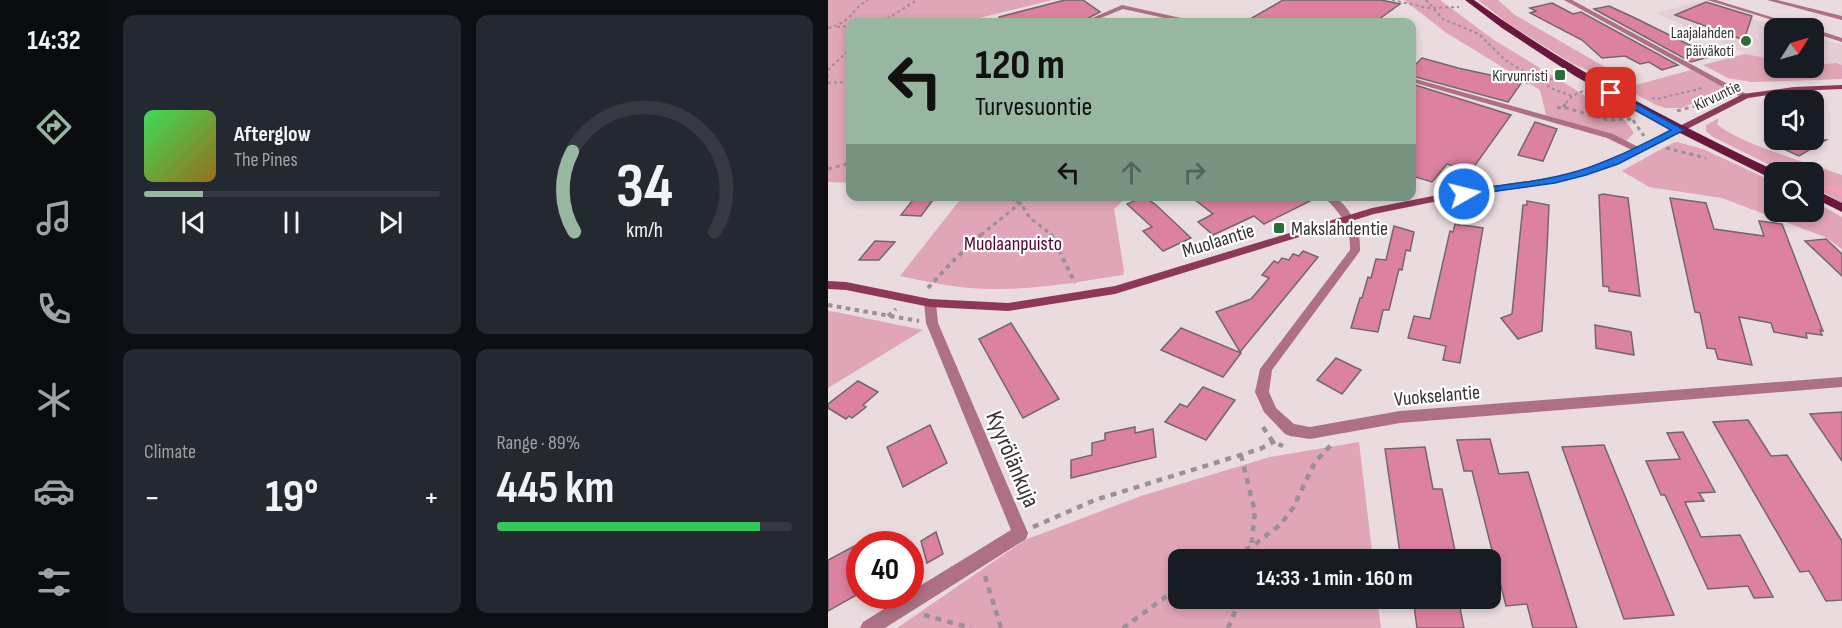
<!DOCTYPE html>
<html lang="en">
<head>
<meta charset="utf-8">
<style>
	body { margin:0; font-family:"Sofia Sans Condensed",sans-serif; background:#242831; color:#f1f3f6; height:100vh; display:flex; flex-direction:column; font-size:22px; white-space:nowrap }
	* { box-sizing:border-box; margin:0 }
	p { font-size:20px; color:#9ea1a6 }
	.icon { flex:none; width:33px; height:33px; fill:none; stroke:currentColor; stroke-width:2; stroke-linecap:round; stroke-linejoin:round }
	.map { position:relative; flex:1; overflow:hidden }
	.drawer { display:flex; flex-direction:column; gap:15px; padding:15px; background:#0d0f14; width:720px }
	.drawer>* { flex:none }
	.banner { position:absolute; left:18px; top:18px; width:570px; height:183px; border-radius:12px; box-shadow:0 3px 9px #0003; background:#97b7a1; color:#111; overflow:hidden }
	.needle { width:39px; rotate:53deg }
	.buttons { position:absolute; left:936px; top:18px; display:grid; gap:12px }
	.buttons a { display:grid; place-items:center; width:60px; height:60px; border-radius:12px; background:#171b24; box-shadow:0 3px 9px #0003; font-size:30px }
	.speed { position:absolute; left:18px; top:531px; display:flex; gap:12px; font-size:30px; font-weight:700; text-align:center }
	.speed>* { display:grid; place-content:center; width:78px; height:78px; border-radius:50%; background:#171b24; box-shadow:0 3px 9px #0003; line-height:1 }
	.speed .limit { border:9px solid #d22; background:#fff; color:#111 }
	.pin { position:absolute; display:grid; place-items:center; width:51px; height:51px; color:#fff; margin:-26px; border-radius:12px; box-shadow:0 3px 9px #0006 }
	.me { position:absolute; width:66px; margin:-33px; rotate:82deg; stroke-linejoin:round; filter:drop-shadow(0 0 4px #0008) }
	.turn { display:flex; align-items:center; gap:21px; height:126px; padding:0 30px; font-size:27px }
	.turn .icon { width:78px; height:78px; stroke-width:2.5 }
	.turn b { display:block; font-size:42px; line-height:51px }
	.lanes { display:flex; align-items:center; height:57px; padding:0 30px; background:#0003; justify-content:center; gap:30px; direction:ltr }
	.lanes .off { opacity:.35 }
	.big { font-size:45px; font-weight:700; line-height:1.1 }
	.drawer .widget { flex:1; display:flex; flex-direction:column; justify-content:center; gap:9px; min-width:0; padding:0 21px; border-radius:12px; background:#242831 }
	.drawer .dial { align-items:center; gap:0 }
	.dial svg { height:156px; overflow:visible; fill:none; stroke:#363941; stroke-width:7; stroke-linecap:round; text-anchor:middle }
	.dial text { fill:#f1f3f6; stroke:none }
	.song { display:flex; align-items:center; gap:18px }
	.cover { width:72px; height:72px; border-radius:9px; background:linear-gradient(135deg,hsl(130 70% 55%),hsl(40 70% 35%)) }
	.played { height:6px; border-radius:3px; background:linear-gradient(90deg,#97b7a1 20%,#363941 20%) }
	.keys { display:flex; justify-content:space-around; direction:ltr }
	.heat { display:flex; justify-content:space-between; align-items:center; font-size:33px; direction:ltr }
	.charge { height:9px; border-radius:4px; background:linear-gradient(90deg,#34c759 89%,#363941 0) }
	.drawer .tiles { flex:1; display:grid; gap:15px; grid-template-columns:repeat(2,1fr) }
	.trip { position:absolute; left:340px; top:549px; width:333px; height:60px; border-radius:12px; background:#171b24; box-shadow:0 3px 9px #0003; font-weight:700; line-height:60px; text-align:center }
	main { display:flex; flex:1; min-height:0 }
	.tabs { display:flex; flex-direction:column; width:108px; justify-content:space-around; align-items:center; background:#090b0e; color:#9ea1a6 }
	.tabs .icon { width:42px; height:42px }
	.tabs .active { color:#97b7a1 }
	.tabs b { font-size:27px; color:#f1f3f6 }
	.map>svg:first-child { display:block }
	.built { fill:#e5cdd4 }
	.green { fill:#e0a5b7 }
	.lines { fill:none; stroke-linecap:round; stroke-linejoin:round }
	.stream { stroke:#fa9bba; stroke-width:4.5 }
	.building { fill:#dd81a0; stroke:#74676b; stroke-width:1.5 }
	.path-far3 { stroke:#9b9093; stroke-width:2; stroke-dasharray:3 3; stroke-linecap:butt }
	.path-far2 { stroke:#9b9093; stroke-width:3; stroke-dasharray:4 4; stroke-linecap:butt }
	.path-far1 { stroke:#9b9093; stroke-width:4; stroke-dasharray:4.5 4.5; stroke-linecap:butt }
	.path { stroke:#9b9093; stroke-width:4.5; stroke-dasharray:6 6; stroke-linecap:butt }
	.lane { fill:#ad7084; fill-rule:evenodd }
	.street { fill:#ad7084; fill-rule:evenodd }
	.secondary { fill:#8e3859; fill-rule:evenodd }
	.primary { fill:#6b163c; fill-rule:evenodd }
	.route { fill:#1a73e8; stroke:#114b97; stroke-width:1.5 }
	.poi-dot { fill:#286e39; stroke:#fff; stroke-width:2 }
	.labels { text-anchor:middle; stroke-width:4.5; stroke-linejoin:round; paint-order:stroke }
	.far-poi-label { font-size:16px; fill:#373133; stroke:#fff; text-anchor:end }
	.far-street-label { font-size:16px; fill:#373133; stroke:#fff }
	.poi-label { font-size:20px; fill:#373133; stroke:#fff; text-anchor:start }
	.street-label { font-size:20px; fill:#373133; stroke:#fff }
	.park-label { font-size:20px; fill:#56002b; stroke:#fff }
	.near-street-label { font-size:24px; fill:#373133; stroke:#fff }
</style>
</head>
<body>
<main>
<nav class="tabs">
<b>14:32</b>
<svg class="icon active" aria-label="directions" viewBox="0 0 24 24"><path d="M12 3l9 9-9 9-9-9zM9 14v-3h6M13 9l2 2-2 2"/></svg>
<svg class="icon" aria-label="music" viewBox="0 0 24 24"><path d="M9 18V5l10-2v13"/><circle cx="6" cy="18" r="3"/><circle cx="16" cy="16" r="3"/></svg>
<svg class="icon" aria-label="phone" viewBox="0 0 24 24"><path d="M5 4h4l2 5-3 2q2 4 5 5l2-3 5 2v4C11 20 4 13 5 4z"/></svg>
<svg class="icon" aria-label="climate" viewBox="0 0 24 24"><path d="M12 3v18M4 7l16 10M4 17L20 7"/></svg>
<svg class="icon" aria-label="car" viewBox="0 0 24 24"><path d="M5 17H2v-5l4-1 3-4h7l3 4 3 1v5h-3M9 17h6M6 11h13"/><circle cx="7" cy="17" r="2"/><circle cx="17" cy="17" r="2"/></svg>
<svg class="icon" aria-label="filters" viewBox="0 0 24 24"><path d="M4 7h16M4 17h16"/><circle cx="9" cy="7" r="2"/><circle cx="15" cy="17" r="2"/></svg>
</nav>
<section class="drawer">
<div class="tiles">
<div class="widget">
<div class="song"><i class="cover"></i><div><b>Afterglow</b><p>The Pines</p></div></div>
<div class="played"></div>
<div class="keys"><svg class="icon" aria-label="previous" viewBox="0 0 24 24"><path d="M18 5L8 12l10 7zM5 5v14"/></svg><svg class="icon" aria-label="pause" viewBox="0 0 24 24"><path d="M8 5v14M16 5v14"/></svg><svg class="icon" aria-label="next" viewBox="0 0 24 24"><path d="M6 5l10 7-10 7zM19 5v14"/></svg></div>
</div>
<div class="widget dial"><svg viewBox="0 0 100 80">
<path d="M14 69A42 42 0 1 1 86 69"/>
<path d="M14 69A42 42 0 0 1 13 28" stroke="#97b7a1"/>
<text x="50" y="56" font-size="32" font-weight="700">34</text>
<text x="50" y="72" font-size="11">km/h</text>
</svg></div>
<div class="widget"><p>Climate</p>
<div class="heat"><a>−</a><b class="big">19°</b><a>+</a></div>
</div>
<div class="widget"><p>Range · 89%</p><b class="big">445 km</b><div class="charge"></div></div>
</div>
</section>
<div class="map">
<svg width="1014" height="628" viewBox="0 0 1014 628">
	<rect width="100%" height="100%" fill="#eadbdf"/>
	<!-- built -->
	<polygon class="built" points="870,2 955,28 946,28 946,68 986,68 986,37 1014,45 1014,79 924,82 900,78 875,65 917,53 828,13"/>
	<!-- green -->
	<g class="green">
		<polygon points="0,0 224,0 135,22 22,22 22,183 0,182"/>
		<polygon points="576,0 612,0 666,40 797,120 806,133 798,141 718,115 712,90 617,32"/>
		<polygon points="650,0 670,0 687,15 808,85 863,70 900,89 853,108 837,108 826,104 774,76 745,64 681,24"/>
		<polygon points="918,54 946,60 946,68 986,68 986,65 1008,63 1014,65 1014,79 924,82 900,78 875,65"/>
		<path d="M891,118L889,124C907,142 986,165 1014,175V203L986,187V172H956L885,137L878,131V125Z"/>
		<path d="M849,142L875,149L946,182V212H986V201L1014,217V249L997,237L894,198L821,187L794,171C804,166 842,143 849,142Z"/>
		<path d="M135,196L299,197L286,209L296,271L295,275C254,281 213,289 172,289C138,290 105,283 72,276Z"/>
		<polygon points="0,311 8,312 95,330 0,388"/>
		<polygon points="531,442 545,559 351,560 351,598 549,599 553,628 69,628 197,540 313,496 442,457"/>
	</g>
	<g class="lines">
		<!-- stream -->
		<polyline class="stream" points="987,187 994,186 1014,193"/>
	</g>
	<!-- building -->
	<g class="building">
		<polygon points="237,0 255,0 272,12 253,22 172,22 171,17"/>
		<polygon points="455,0 553,0 572,4 547,22 417,22"/>
		<polygon points="878,2 924,16 916,40 847,15"/>
		<polygon points="724,3 745,14 753,12 850,65 834,70 821,62 812,64 797,56 774,58 754,40 702,13 708,11 702,8"/>
		<polygon points="781,6 807,18 884,56 863,62 766,9"/>
		<polygon points="594,58 630,68 694,82 680,102 584,76 584,68"/>
		<polygon points="584,84 683,115 643,171 619,164 604,182 584,176"/>
		<polygon points="707,122 729,129 715,161 690,155"/>
		<polygon points="936,140 998,140 971,156"/>
		<polygon points="775,194 800,198 812,296 781,291 781,287 775,286 771,195"/>
		<polygon points="88,196 108,196 93,216 73,215"/>
		<polygon points="362,196 492,196 436,224 426,216 385,235 370,222 385,214"/>
		<polygon points="316,197 327,204 363,238 335,251 315,231 324,227 299,204"/>
		<polygon points="842,198 878,203 886,229 936,236 931,221 954,224 995,331 992,330 994,335 978,333 979,338 946,332 943,323 911,317 924,365 890,359 887,349 879,348 872,313 867,312"/>
		<polygon points="699,201 721,205 719,249 714,331 690,339 673,318 684,314 695,205 699,205"/>
		<polygon points="627,224 655,228 632,363 615,360 618,346 580,338 586,316 602,319 622,231 625,232"/>
		<polygon points="566,226 586,232 582,251 578,250 574,270 571,269 561,310 555,310 550,332 523,328 532,298 534,298 540,277 543,278 548,259 558,260"/>
		<polygon points="998,239 1014,254 1014,276 977,241"/>
		<polygon points="47,241 67,242 51,260 31,260"/>
		<polygon points="475,251 490,257 412,352 388,312 423,299 441,278 434,275 446,261 450,263 454,258 461,260 465,254 471,256"/>
		<polygon points="183,323 231,399 195,418 151,339"/>
		<polygon points="767,325 803,332 806,355 768,348"/>
		<polygon points="353,328 413,353 395,377 333,350"/>
		<polygon points="508,358 533,370 514,394 489,380"/>
		<polygon points="30,381 50,392 35,405 38,407 24,418 21,416 18,419 0,408 0,404"/>
		<polygon points="375,387 407,400 378,440 337,422 352,404 359,407"/>
		<polygon points="1014,412 1014,461 982,414"/>
		<polygon points="920,420 943,456 959,455 1014,541 1014,600 998,601 981,571 972,572 885,422"/>
		<polygon points="102,425 119,463 75,487 59,447"/>
		<polygon points="307,427 307,433 325,429 328,457 243,478 243,460 264,455 264,443 277,440 277,433"/>
		<polygon points="855,432 887,492 871,493 876,501 857,502 873,537 912,535 945,597 926,598 920,586 880,589 837,495 833,495 818,461 852,459 839,433"/>
		<polygon points="662,439 671,474 700,472 749,628 705,628 699,604 678,606 644,471 636,471 629,440"/>
		<polygon points="776,445 812,533 846,615 796,619 734,447"/>
		<polygon points="597,447 605,489 614,489 629,560 573,560 557,449"/>
		<polygon points="108,532 115,554 99,563 93,541"/>
		<polygon points="32,543 32,593 0,611 0,560"/>
		<polygon points="585,598 630,598 636,628 589,628"/>
	</g>
	<g class="lines">
		<!-- path-far3 -->
		<g class="path-far3">
			<polyline points="564,0 600,8 631,7"/>
			<polyline points="598,0 615,19 651,34 677,60 727,90 744,96"/>
			<polyline points="54,22 89,0"/>
			<polyline points="9,27 22,26"/>
			<path d="M0,28C26,21 20,12 40,0"/>
			<polyline points="0,70 22,49"/>
			<polyline points="0,75 0,86"/>
			<polyline points="0,83 22,82"/>
			<polyline points="698,83 732,78"/>
			<polyline points="824,98 829,99 875,88"/>
			<polyline points="738,103 744,96 755,91"/>
		</g>
		<!-- path-far2 -->
		<g class="path-far2">
			<polyline points="735,107 740,101"/>
			<polyline points="729,108 735,107 780,120 804,119"/>
			<polyline points="849,111 867,106"/>
			<polyline points="805,120 816,136"/>
			<polyline points="838,148 878,158"/>
			<polyline points="0,169 22,163"/>
			<polyline points="183,196 195,207 202,218 224,235"/>
			<polyline points="153,235 201,196"/>
		</g>
		<!-- path-far1 -->
		<g class="path-far1">
			<polyline points="223,234 247,283"/>
			<polyline points="100,288 124,262 154,234"/>
			<polyline points="0,305 91,321"/>
			<polyline points="60,316 68,309"/>
		</g>
		<!-- path -->
		<g class="path">
			<polyline points="435,427 445,442 455,446"/>
			<polyline points="413,455 427,512 423,547 428,560"/>
			<polyline points="205,527 267,500 432,449 447,441"/>
			<polyline points="395,560 423,547 452,525 465,508 487,462 504,444"/>
			<polyline points="157,576 173,628"/>
			<polyline points="96,615 143,628"/>
			<polyline points="295,628 351,587"/>
			<polyline points="400,628 413,598"/>
		</g>
		<!-- lane -->
		<g class="lane">
			<polygon points="879,0 888,0 979,28 971,28"/>
			<polygon points="939,0 949,0 1014,16 1014,20"/>
			<polygon points="986,29 1014,38 1014,42 986,33"/>
		</g>
		<!-- street -->
		<g class="street">
			<polygon points="736,0 744,0 922,96 915,98"/>
			<polygon points="294,5 362,20 365,22 355,22 295,9 263,22 255,22"/>
			<polygon points="584,78 785,134 816,150 814,152 808,152 779,138 584,82"/>
			<path d="M495,196H507C524,211 533,228 532,251L444,370L441,392L448,408L466,424L482,427L572,411L1014,377V387L572,423L482,439L462,436L457,434L436,412L427,392L432,369L522,250C523,225 512,213 495,196Z"/>
			<polygon points="102,299 108,303 110,323 200,533 198,539 57,628 32,628 35,622 77,596 82,596 82,592 183,530 98,323 96,303"/>
		</g>
		<!-- secondary -->
		<polygon class="secondary" points="1014,85 1014,89 966,91 920,98 814,152 757,175 727,183 620,199 546,214 287,294 180,311 102,307 18,290 0,289 0,281 18,282 102,299 180,303 287,286 544,208 620,193 727,177 751,171 808,148 915,94 966,87"/>
		<!-- primary -->
		<g class="primary">
			<path d="M637,0H646C741,69 844,122 950,172H946V178H942L824,119L747,76L674,28Z"/>
			<polygon points="986,189 1014,203 1014,212 986,198"/>
		</g>
	</g>
	<!-- route -->
	<path class="route" d="M780,92H787L856,130L790,164L758,175L727,183L632,196V191L636,190C674,185 713,182 750,171C783,161 813,145 843,130L780,95Z"/>
	<!-- markers -->
	<g class="poi-dot">
		<circle cx="918" cy="41" r="6"/>
		<rect x="726" y="69" width="12" height="12" rx="3"/>
		<rect x="445" y="222" width="12" height="12" rx="3"/>
	</g>
	<g class="labels">
		<!-- far-poi labels -->
		<g class="far-poi-label">
			<text x="906" y="38">Laajalahden<tspan x="906" dy="18">päiväkoti</tspan></text>
			<text x="720" y="81">Kirvunristi</text>
		</g>
		<!-- far-street labels -->
		<g class="far-street-label">
			<text transform="translate(889 95) rotate(-25)" y="6">Kirvuntie</text>
		</g>
		<!-- poi labels -->
		<g class="poi-label">
			<text x="463" y="235">Makslahdentie</text>
		</g>
		<!-- street labels -->
		<g class="street-label">
			<text transform="translate(390 240) rotate(-17)" y="7">Muolaantie</text>
			<text transform="translate(609 395) rotate(-5)" y="7">Vuokselantie</text>
		</g>
		<!-- park labels -->
		<g class="park-label">
			<text x="185" y="250">Muolaanpuisto</text>
		</g>
		<!-- near-street labels -->
		<g class="near-street-label">
			<text transform="translate(185 459) rotate(67)" y="8">Kyyrölänkuja</text>
		</g>
	</g>
</svg>
<div class="buttons">
<a><svg class="needle" viewBox="-14 -14 28 28"><path d="M0-13l5 13h-10z" fill="#e53935"/><path d="M0 13l5-13h-10z" fill="#9ea1a6"/></svg></a>
<a><svg class="icon" aria-label="sound" viewBox="0 0 24 24"><path d="M4 9h4l5-4v14l-5-4H4zM17 9q2 3 0 6"/></svg></a>
<a><svg class="icon" aria-label="search" viewBox="0 0 24 24"><circle cx="10" cy="10" r="6"/><path d="M15 15l6 6"/></svg></a>
</div>
<div class="speed"><div class="limit">40</div></div>
<div class="pin" style="left:783px;top:93px;background:#d93025"><svg class="icon" aria-label="arrive" viewBox="0 0 24 24"><path d="M6 21V4h12l-3 4 3 4H6"/></svg></div>
<svg class="me" style="left:636px;top:194px" viewBox="-20 -20 40 40"><circle r="17" fill="#1a73e8" stroke="#fff" stroke-width="3"/><path d="M0-11L8 9 0 5-8 9z" fill="#fff"/></svg>
<div class="trip">14:33 · 1 min · 160 m</div>
<div class="banner">
<div class="turn"><svg class="icon" aria-label="left" viewBox="0 0 24 24"><path d="M17 20v-9H6M10 6l-5 5 5 5"/></svg><div><b>120 m</b>Turvesuontie</div></div>
<div class="lanes"><svg class="icon" aria-label="left" viewBox="0 0 24 24"><path d="M17 20v-9H6M10 6l-5 5 5 5"/></svg><svg class="icon off" aria-label="ahead" viewBox="0 0 24 24"><path d="M12 20V5M6 11l6-6 6 6"/></svg><svg class="icon off" aria-label="right" viewBox="0 0 24 24"><path d="M7 20v-9h11M14 6l5 5-5 5"/></svg></div>
</div>
</div>
</main>
</body>
</html>
